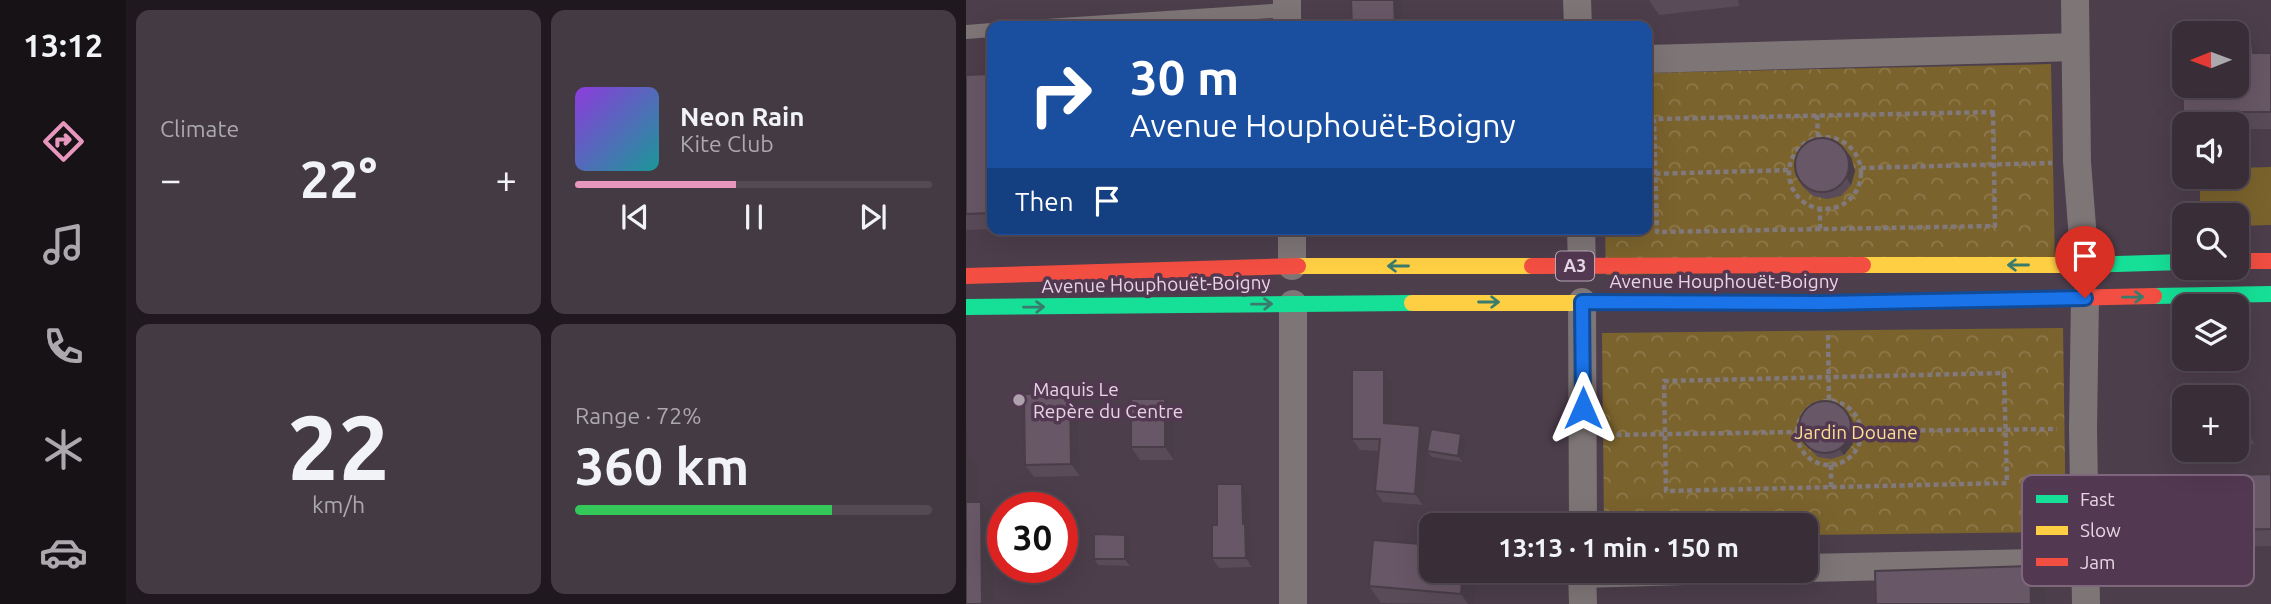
<!DOCTYPE html>
<html lang="en">
<head>
<meta charset="utf-8">
<style>
	body { margin:0; font-family:Ubuntu,sans-serif; background:#443a43; color:#f1f3f6; height:100vh; display:flex; flex-direction:column; font-size:26px; white-space:nowrap }
	* { box-sizing:border-box; margin:0 }
	p { font-size:23px; color:#aba8ae }
	.icon { flex:none; width:38px; height:38px; fill:none; stroke:currentColor; stroke-width:2; stroke-linecap:round; stroke-linejoin:round }
	.map { position:relative; flex:1; overflow:hidden }
	.sheet { display:flex; flex-direction:column; gap:10px; padding:10px; background:#1f191f; width:840px }
	.sheet>* { flex:none }
	.guide { position:absolute; left:21px; top:21px; width:665px; height:214px; border-radius:14px; box-shadow:0 7px 28px #0002,0 0 0 2px #534a53; background:#1a4fa0; color:#fff; overflow:hidden }
	.needle { width:46px; rotate:269deg }
	.fabs { position:absolute; left:1206px; top:21px; display:grid; gap:14px }
	.fabs a { display:grid; place-items:center; width:77px; height:77px; border-radius:14px; background:#392e38; box-shadow:0 7px 28px #0002,0 0 0 2px #534a53; font-size:35px }
	.speed { position:absolute; left:21px; top:492px; display:flex; gap:14px; font-size:35px; font-weight:700; text-align:center }
	.speed>* { display:grid; place-content:center; width:91px; height:91px; border-radius:50%; background:#392e38; box-shadow:0 7px 28px #0002,0 0 0 2px #534a53; line-height:1 }
	.speed .limit { border:10px solid #d22; background:#fff; color:#111 }
	.pin { position:absolute; display:grid; place-items:center; width:60px; height:60px; color:#fff; margin:-72px -30px; border-radius:50% 50% 50% 0; rotate:-45deg; box-shadow:0 0 7px #0007 }
	.pin .icon { rotate:45deg }
	.me { position:absolute; width:77px; margin:-38px; rotate:0deg; stroke-linejoin:round; filter:drop-shadow(0 0 5px #0008) }
	.turn { display:flex; align-items:center; gap:24px; height:147px; padding:0 28px; font-size:32px }
	.turn .icon { width:91px; height:91px; stroke-width:2.5 }
	.turn b { display:block; font-size:49px; line-height:60px }
	.then { display:flex; align-items:center; height:66px; padding:0 28px; background:#0003; gap:14px; font-size:26px }
	.big { font-size:52px; font-weight:600; line-height:1.1 }
	.sheet .widget { flex:1; display:flex; flex-direction:column; justify-content:center; gap:10px; min-width:0; padding:0 24px; border-radius:14px; background:#443a43 }
	.sheet .dial { align-items:center; gap:0 }
	.dial b { font-size:91px; line-height:1 }
	.song { display:flex; align-items:center; gap:21px }
	.cover { width:84px; height:84px; border-radius:10px; background:linear-gradient(135deg,hsl(270 70% 55%),hsl(180 70% 35%)) }
	.played { height:7px; border-radius:4px; background:linear-gradient(90deg,#e797bd 45%,#534a53 45%) }
	.keys { display:flex; justify-content:space-around; direction:ltr }
	.heat { display:flex; justify-content:space-between; align-items:center; font-size:38px; direction:ltr }
	.charge { height:10px; border-radius:5px; background:linear-gradient(90deg,#34c759 72%,#534a53 0) }
	.sheet .tiles { flex:1; display:grid; gap:10px; grid-template-columns:repeat(2,1fr) }
	.trip { position:absolute; left:453px; top:513px; width:399px; height:70px; border-radius:14px; background:#392e38; box-shadow:0 7px 28px #0002,0 0 0 2px #534a53; font-weight:600; line-height:70px; text-align:center }
	main { display:flex; flex:1; min-height:0 }
	.menu { display:flex; flex-direction:column; width:126px; justify-content:space-around; align-items:center; background:#171216; color:#aba8ae }
	.menu .icon { width:49px; height:49px }
	.menu .current { color:#e797bd }
	.menu b { font-size:32px; color:#f1f3f6 }
	.map>svg:first-child { display:block }
	.park { fill:url(#park-crowns) }
	.pitch { fill:#7b632d }
	.lines { fill:none; stroke-linecap:round; stroke-linejoin:round }
	.path { stroke:#81797c; stroke-width:4.5; stroke-dasharray:5 3.5; stroke-linecap:butt }
	.lane { stroke:#7d7576; stroke-width:14 }
	.street { stroke:#7d7576; stroke-width:28 }
	.fast { stroke:#16e098; stroke-width:16 }
	.slow { stroke:#ffcf43; stroke-width:16 }
	.jam { stroke:#f24e42; stroke-width:16 }
	.wall { fill:#594b58 }
	.shaded-wall { fill:#493d47 }
	.building { fill:#685766; stroke:#493d47; stroke-width:2 }
	.oneway { stroke:#3a7b6d }
	.route-casing { stroke:#114b97; stroke-width:18 }
	.route { stroke:#1a73e8; stroke-width:12 }
	.poi-dot { fill:#b0a1af; stroke:#523851; stroke-width:2.5 }
	.labels { text-anchor:middle; stroke-width:7; stroke-linejoin:round; paint-order:stroke }
	.shield { fill:#523851; stroke:#baa7b9; stroke-width:2 }
	.shield-label { font-size:18px; font-weight:bold; fill:#e6d6e5 }
	.street-label { font-size:19px; fill:#e6d6e5; stroke:#523851 }
	.poi-label { font-size:19px; fill:#e6d6e5; stroke:#523851; text-anchor:start }
	.park-label { font-size:19px; fill:#ffdf91; stroke:#523851 }
	.key { fill:#523851; stroke:#7e677d; stroke-width:2 }
	.key-label { font-size:19px; fill:#e6d6e5 }
</style>
</head>
<body>
<main>
<nav class="menu">
<b>13:12</b>
<svg class="icon current" aria-label="directions" viewBox="0 0 24 24"><path d="M12 3l9 9-9 9-9-9zM9 14v-3h6M13 9l2 2-2 2"/></svg>
<svg class="icon" aria-label="music" viewBox="0 0 24 24"><path d="M9 18V5l10-2v13"/><circle cx="6" cy="18" r="3"/><circle cx="16" cy="16" r="3"/></svg>
<svg class="icon" aria-label="phone" viewBox="0 0 24 24"><path d="M5 4h4l2 5-3 2q2 4 5 5l2-3 5 2v4C11 20 4 13 5 4z"/></svg>
<svg class="icon" aria-label="climate" viewBox="0 0 24 24"><path d="M12 3v18M4 7l16 10M4 17L20 7"/></svg>
<svg class="icon" aria-label="car" viewBox="0 0 24 24"><path d="M5 17H2v-5l4-1 3-4h7l3 4 3 1v5h-3M9 17h6M6 11h13"/><circle cx="7" cy="17" r="2"/><circle cx="17" cy="17" r="2"/></svg>
</nav>
<section class="sheet">
<div class="tiles">
<div class="widget"><p>Climate</p>
<div class="heat"><a>−</a><b class="big">22°</b><a>+</a></div>
</div>
<div class="widget">
<div class="song"><i class="cover"></i><div><b>Neon Rain</b><p>Kite Club</p></div></div>
<div class="played"></div>
<div class="keys"><svg class="icon" aria-label="previous" viewBox="0 0 24 24"><path d="M18 5L8 12l10 7zM5 5v14"/></svg><svg class="icon" aria-label="pause" viewBox="0 0 24 24"><path d="M8 5v14M16 5v14"/></svg><svg class="icon" aria-label="next" viewBox="0 0 24 24"><path d="M6 5l10 7-10 7zM19 5v14"/></svg></div>
</div>
<div class="widget dial"><b>22</b><p>km/h</p></div>
<div class="widget"><p>Range · 72%</p><b class="big">360 km</b><div class="charge"></div></div>
</div>
</section>
<div class="map">
<svg width="1305" height="604" viewBox="0 0 1305 604">
	<defs>
		<pattern id="park-crowns" width="20" height="18" patternUnits="userSpaceOnUse" patternTransform="scale(1.75)"><rect width="20" height="18" fill="#7b632d"/><path d="M2 6a3 3 0 1 1 6 0M12 15a3 3 0 1 1 6 0" fill="none" stroke="#8e794b"/></pattern>
	</defs>
	<rect width="100%" height="100%" fill="#4c3e4b"/>
	<!-- park -->
	<g class="park">
		<polygon points="1085,64 1089,266 640,275 639,229 681,229 681,73"/>
		<polygon points="1097,328 1100,532 840,535 840,525 638,525 636,333"/>
	</g>
	<!-- pitch -->
	<polygon class="pitch" points="1305,167 1305,225 1271,226 1270,215 1234,215 1234,177 1270,177 1271,168"/>
	<g class="lines">
		<!-- path -->
		<g class="path">
			<polygon points="1027,112 1029,226 691,232 688,119"/>
			<polyline points="851,115 852,137"/>
			<circle cx="859" cy="173" r="36"/>
			<polyline points="895,168 1086,163"/>
			<polyline points="681,174 823,170"/>
			<polyline points="854,229 854,209"/>
			<polyline points="862,335 863,400"/>
			<polygon points="1038,373 1041,483 700,491 698,381"/>
			<circle cx="863" cy="433" r="32"/>
			<polyline points="895,431 1091,429"/>
			<polyline points="642,435 831,432"/>
			<polyline points="865,465 865,487"/>
		</g>
		<!-- lane -->
		<g class="lane">
			<polyline points="80,26 321,10"/>
			<polyline points="0,32 26,30"/>
		</g>
		<!-- street -->
		<g class="street">
			<polyline points="321,0 321,26"/>
			<polyline points="611,0 612,26"/>
			<polyline points="1109,0 1111,162 1119,265"/>
			<polyline points="681,59 1109,47"/>
			<polyline points="326,229 326,266"/>
			<polyline points="615,229 616,266"/>
			<polyline points="1119,298 1117,429 1120,604"/>
			<polyline points="616,302 617,525"/>
			<polyline points="327,304 327,604"/>
			<polyline points="840,568 1119,562"/>
			<polyline points="616,570 617,604"/>
			<polyline points="616,574 753,570"/>
		</g>
		<!-- fast -->
		<g class="fast">
			<polyline points="1116,265 1218,262"/>
			<polyline points="1188,296 1305,294"/>
			<polyline points="0,307 446,303"/>
		</g>
		<!-- slow -->
		<g class="slow">
			<polyline points="897,265 1116,265"/>
			<polyline points="332,266 566,266"/>
			<polyline points="446,303 873,303"/>
		</g>
		<!-- jam -->
		<g class="jam">
			<polyline points="1270,261 1305,261"/>
			<polyline points="566,266 897,265"/>
			<polyline points="0,276 332,266"/>
			<polyline points="873,303 1188,296"/>
		</g>
	</g>
	<!-- wall -->
	<g class="wall">
		<polygon points="683,0 772,0 773,6 693,15"/>
		<polygon points="1295,53 1305,53 1305,129 1270,129 1270,124 1225,124 1217,112"/>
		<polygon points="26,74 26,229 0,230 0,75"/>
		<polygon points="885,157 889,171 885,185 875,196 861,199 847,196 837,187 833,180"/>
		<polygon points="418,370 426,382 426,424 454,426 462,438 461,450 495,434 500,441 497,462 466,457 461,451 457,505 417,502 409,491 413,451 394,450 386,439"/>
		<polygon points="1281,388 1289,400 1289,444 1270,444 1270,397 1218,397 1218,445 1214,445 1206,433 1205,389"/>
		<polygon points="113,405 114,476 68,477 59,465"/>
		<polygon points="208,411 208,460 174,460 165,447"/>
		<polygon points="882,413 886,420 890,432 886,445 878,455 865,459 852,457 842,447 837,441"/>
		<polygon points="1305,474 1305,546 1208,548 1196,531"/>
		<polygon points="276,484 283,494 283,531 286,534 286,567 253,568 246,558 251,525"/>
		<polygon points="164,541 164,566 132,565 128,559"/>
		<polygon points="466,545 508,604 415,603 403,586"/>
	</g>
	<!-- shaded-wall -->
	<g class="shaded-wall">
		<polygon points="428,0 437,0 437,26 429,26"/>
		<polygon points="1286,41 1298,58 1287,53"/>
		<polygon points="880,151 885,157 889,171 885,185 881,179"/>
		<polygon points="418,370 426,382 426,435 418,423"/>
		<polygon points="1281,388 1289,400 1289,444 1281,432"/>
		<polygon points="104,393 113,405 114,476 105,464"/>
		<polygon points="199,399 208,411 208,460 199,447"/>
		<polygon points="882,413 886,420 890,432 886,445 878,455 873,449"/>
		<polygon points="454,426 462,438 457,505 449,494"/>
		<polygon points="0,430 2,433 2,454 11,466 12,518 1,502"/>
		<polygon points="495,434 500,441 497,462 492,456"/>
		<polygon points="276,484 283,494 283,531 286,534 286,567 280,558 277,524"/>
		<polygon points="15,502 26,518 27,604 16,604"/>
		<polygon points="159,535 164,541 164,566 159,559"/>
		<polygon points="1064,566 1079,586 1079,604 1065,604"/>
		<polygon points="497,570 510,570 508,604 502,604 495,594"/>
	</g>
	<!-- building -->
	<g class="building">
		<polygon points="385,0 428,0 429,26 386,26"/>
		<polygon points="1216,41 1218,41 1218,86 1270,86 1270,41 1286,41 1287,53 1305,53 1305,112 1217,112"/>
		<polygon points="26,74 26,213 0,214 0,75"/>
		<circle cx="856" cy="165" r="27"/>
		<polygon points="386,370 418,370 418,423 454,426 449,494 409,491 414,439 386,439"/>
		<polygon points="1281,388 1281,432 1270,432 1270,397 1218,397 1218,432 1206,433 1205,389"/>
		<polygon points="104,393 105,464 59,465 58,394"/>
		<rect x="165" y="399" width="34" height="48"/>
		<circle cx="859" cy="427" r="26"/>
		<polygon points="465,429 495,434 492,456 461,451"/>
		<polygon points="0,461 1,502 15,502 16,604 0,604"/>
		<polygon points="1305,474 1305,529 1196,531 1196,477"/>
		<polygon points="251,484 276,484 277,524 279,524 280,558 246,558 246,525 251,525"/>
		<polygon points="128,534 159,535 159,559 128,559"/>
		<polygon points="407,540 466,545 466,570 497,570 495,594 403,586"/>
		<polygon points="1064,566 1065,604 910,604 909,571"/>
	</g>
	<!-- one-way arrows -->
	<defs><path id="oneway-shaft" d="M-6 0H5M1.5-3L5.5 0L1.5 3" fill="none" stroke-width="1.6" stroke-linecap="round" stroke-linejoin="round" transform="scale(1.75)"/></defs>
	<g class="oneway">
		<use href="#oneway-shaft" transform="translate(1052 265) rotate(180)"/>
		<use href="#oneway-shaft" transform="translate(432 266) rotate(180)"/>
		<use href="#oneway-shaft" transform="translate(1167 297) rotate(-1)"/>
		<use href="#oneway-shaft" transform="translate(523 302)"/>
		<use href="#oneway-shaft" transform="translate(296 304) rotate(-1)"/>
		<use href="#oneway-shaft" transform="translate(68 307) rotate(-1)"/>
	</g>
	<g class="lines">
		<!-- route casing -->
		<g class="route-casing">
			<polyline id="route" points="617,408 616,302 855,303 1119,298"/>
		</g>
		<!-- route -->
		<use href="#route" class="route"/>
	</g>
	<!-- markers -->
	<circle class="poi-dot" cx="53" cy="400" r="7"/>
	<g class="labels">
		<!-- shield labels -->
		<rect class="shield" x="590" y="251.5" width="38" height="29" rx="5"/>
		<g class="shield-label">
			<text x="609" y="272">A3</text>
		</g>
		<!-- street labels -->
		<g class="street-label">
			<text x="758" y="288">Avenue Houphouët-Boigny</text>
			<text transform="translate(190 284) rotate(-1)" y="7">Avenue Houphouët-Boigny</text>
		</g>
		<!-- poi labels -->
		<g class="poi-label">
			<text x="67" y="396">Maquis Le<tspan x="67" dy="22">Repère du Centre</tspan></text>
		</g>
		<!-- park labels -->
		<g class="park-label">
			<text x="890" y="439">Jardin Douane</text>
		</g>
	</g>
	<!-- legend -->
	<rect x="1056" y="475" width="232" height="111" rx="10" class="key"/>
	<rect x="1070" y="495" width="32" height="8" fill="#16e098"/>
	<rect x="1070" y="526" width="32" height="9" fill="#ffcf43"/>
	<rect x="1070" y="558" width="32" height="8" fill="#f24e42"/>
	<g class="key-label">
		<text x="1114" y="506">Fast</text>
		<text x="1114" y="537">Slow</text>
		<text x="1114" y="569">Jam</text>
	</g>
</svg>
<div class="fabs">
<a><svg class="needle" viewBox="-14 -14 28 28"><path d="M0-13l5 13h-10z" fill="#e53935"/><path d="M0 13l5-13h-10z" fill="#aba8ae"/></svg></a>
<a><svg class="icon" aria-label="sound" viewBox="0 0 24 24"><path d="M4 9h4l5-4v14l-5-4H4zM17 9q2 3 0 6"/></svg></a>
<a><svg class="icon" aria-label="search" viewBox="0 0 24 24"><circle cx="10" cy="10" r="6"/><path d="M15 15l6 6"/></svg></a>
<a><svg class="icon" aria-label="layers" viewBox="0 0 24 24"><path d="M12 4l9 5-9 5-9-5zM3 14l9 5 9-5"/></svg></a>
<a>+</a>
</div>
<div class="speed"><div class="limit">30</div></div>
<div class="pin" style="left:1119px;top:298px;background:#d93025"><svg class="icon" aria-label="arrive" viewBox="0 0 24 24"><path d="M6 21V4h12l-3 4 3 4H6"/></svg></div>
<svg class="me" style="left:617px;top:408px" viewBox="-20 -20 40 40"><path d="M0-17L14 15 0 8-14 15z" fill="#1a73e8" stroke="#fff" stroke-width="4"/></svg>
<div class="trip">13:13 · 1 min · 150 m</div>
<div class="guide">
<div class="turn"><svg class="icon" aria-label="right" viewBox="0 0 24 24"><path d="M7 20v-9h11M14 6l5 5-5 5"/></svg><div><b>30 m</b>Avenue Houphouët-Boigny</div></div>
<div class="then">Then<svg class="icon" aria-label="arrive" viewBox="0 0 24 24"><path d="M6 21V4h12l-3 4 3 4H6"/></svg></div>
</div>
</div>
</main>
</body>
</html>
